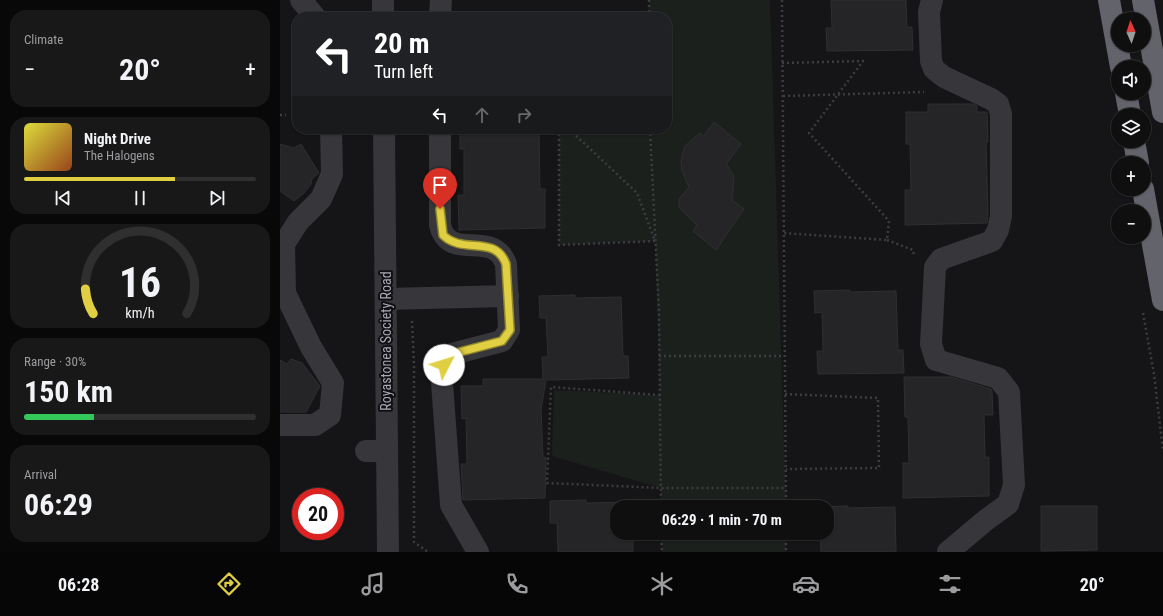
<!DOCTYPE html>
<html lang="en">
<head>
<meta charset="utf-8">
<style>
	body { margin:0; font-family:"Roboto Condensed",sans-serif; background:#191819; color:#f1f3f6; height:100vh; display:flex; flex-direction:column; font-size:15px; white-space:nowrap }
	* { box-sizing:border-box; margin:0 }
	p { font-size:13px; color:#9c9c9f }
	.icon { flex:none; width:22px; height:22px; fill:none; stroke:currentColor; stroke-width:2; stroke-linecap:round; stroke-linejoin:round }
	.map { position:relative; flex:1; overflow:hidden }
	.side { display:flex; flex-direction:column; gap:10px; padding:10px; background:#090809; width:280px }
	.side>* { flex:none }
	.top-card { position:absolute; left:12px; top:12px; width:380px; height:122px; border-radius:16px; box-shadow:0 1px 3px #0004,0 0 0 1px #302f30; background:#202124; color:#fff; overflow:hidden }
	.needle { width:26px; rotate:357deg }
	.fabs { position:absolute; left:831px; top:12px; display:grid; gap:8px }
	.fabs a { display:grid; place-items:center; width:40px; height:40px; border-radius:50%; background:#100f10; box-shadow:0 1px 3px #0004,0 0 0 1px #302f30; font-size:20px }
	.speed { position:absolute; left:12px; top:488px; display:flex; gap:8px; font-size:20px; font-weight:700; text-align:center }
	.speed>* { display:grid; place-content:center; width:52px; height:52px; border-radius:50%; background:#100f10; box-shadow:0 1px 3px #0004,0 0 0 1px #302f30; line-height:1 }
	.speed .limit { border:6px solid #d22; background:#fff; color:#111 }
	.pin { position:absolute; display:grid; place-items:center; width:34px; height:34px; color:#fff; margin:-41px -17px; border-radius:50% 50% 50% 0; rotate:-45deg; box-shadow:0 0 4px #0007 }
	.pin .icon { rotate:45deg }
	.me { position:absolute; width:44px; margin:-22px; rotate:50deg; stroke-linejoin:round; filter:drop-shadow(0 0 3px #0008) }
	.turn { display:flex; align-items:center; gap:14px; height:84px; padding:0 16px; font-size:18px }
	.turn .icon { width:52px; height:52px; stroke-width:2.5 }
	.turn b { display:block; font-size:28px; line-height:34px }
	.lanes { display:flex; align-items:center; height:38px; padding:0 16px; background:#0003; justify-content:center; gap:20px; direction:ltr }
	.lanes .off { opacity:.35 }
	.big { font-size:30px; font-weight:700; line-height:1.1 }
	.side .widget { flex:1; display:flex; flex-direction:column; justify-content:center; gap:6px; min-width:0; padding:0 14px; border-radius:16px; background:#191819 }
	.side .dial { align-items:center; gap:0 }
	.dial svg { height:104px; overflow:visible; fill:none; stroke:#302f30; stroke-width:7; stroke-linecap:round; text-anchor:middle }
	.dial text { fill:#f1f3f6; stroke:none }
	.song { display:flex; align-items:center; gap:12px }
	.cover { width:48px; height:48px; border-radius:6px; background:linear-gradient(135deg,hsl(60 70% 55%),hsl(20 70% 35%)) }
	.played { height:4px; border-radius:2px; background:linear-gradient(90deg,#e0cf42 65%,#302f30 65%) }
	.keys { display:flex; justify-content:space-around; direction:ltr }
	.heat { display:flex; justify-content:space-between; align-items:center; font-size:22px; direction:ltr }
	.charge { height:6px; border-radius:3px; background:linear-gradient(90deg,#34c759 30%,#302f30 0) }
	.trip { position:absolute; left:330px; top:500px; width:224px; height:40px; border-radius:16px; background:#100f10; box-shadow:0 1px 3px #0004,0 0 0 1px #302f30; font-weight:700; line-height:40px; text-align:center }
	.tabs { display:flex; height:64px; justify-content:space-around; align-items:center; background:#060606; color:#9c9c9f }
	.tabs .icon { width:28px; height:28px }
	.tabs .current { color:#e0cf42 }
	.tabs b { font-size:18px; color:#f1f3f6 }
	main { display:flex; flex:1; min-height:0 }
	.map>svg:first-child { display:block }
	.green { fill:#1b201d }
	.building { fill:#252527; stroke:#2f2f32 }
	.lines { fill:none; stroke-linecap:round; stroke-linejoin:round }
	.path { stroke:#3c3c41; stroke-width:2.5; stroke-dasharray:2 3; stroke-linecap:butt }
	.minor { stroke:#36363b; stroke-width:22 }
	.highway { stroke:#62636b; stroke-width:22 }
	.route-casing { stroke:#92872b; stroke-width:10 }
	.route { stroke:#e0cf42; stroke-width:7 }
	.labels { text-anchor:middle; stroke-width:4; stroke-linejoin:round; paint-order:stroke }
	.street-label { font-size:14px; fill:#a8a9b5; stroke:#100f11 }
</style>
</head>
<body>
<main>
<section class="side">
<div class="widget"><p>Climate</p>
<div class="heat"><a>−</a><b class="big">20°</b><a>+</a></div>
</div>
<div class="widget">
<div class="song"><i class="cover"></i><div><b>Night Drive</b><p>The Halogens</p></div></div>
<div class="played"></div>
<div class="keys"><svg class="icon" aria-label="previous" viewBox="0 0 24 24"><path d="M18 5L8 12l10 7zM5 5v14"/></svg><svg class="icon" aria-label="pause" viewBox="0 0 24 24"><path d="M8 5v14M16 5v14"/></svg><svg class="icon" aria-label="next" viewBox="0 0 24 24"><path d="M6 5l10 7-10 7zM19 5v14"/></svg></div>
</div>
<div class="widget dial"><svg viewBox="0 0 100 80">
<path d="M14 69A42 42 0 1 1 86 69"/>
<path d="M14 69A42 42 0 0 1 8 50" stroke="#e0cf42"/>
<text x="50" y="56" font-size="32" font-weight="700">16</text>
<text x="50" y="72" font-size="11">km/h</text>
</svg></div>
<div class="widget"><p>Range · 30%</p><b class="big">150 km</b><div class="charge"></div></div>
<div class="widget"><p>Arrival</p><b class="big">06:29</b></div>
</section>
<div class="map">
<svg width="883" height="552" viewBox="0 0 883 552">
	<rect width="100%" height="100%" fill="#151416"/>
	<!-- green -->
	<g class="green">
		<polygon points="369,0 490,0 506,507 381,507 381,488 272,456 274,390 380,395 375,241 279,245 279,129 387,129 387,17 369,17"/>
		<polygon points="381,533 506,533 506,552 382,552"/>
	</g>
	<!-- building -->
	<g class="building">
		<polygon points="551,0 626,0 627,27 632,27 633,50 547,51 546,28 552,28"/>
		<polygon points="648,104 693,104 697,106 697,112 707,112 708,142 706,142 708,215 707,223 625,225 625,190 631,190 630,144 626,144 626,112 648,112"/>
		<polygon points="434,122 461,144 446,164 454,176 452,200 464,209 436,250 413,231 417,225 399,207 399,199 409,187 402,171 401,160 405,146 420,133 424,136"/>
		<polygon points="180,129 259,129 260,189 265,189 265,228 179,230 178,195 184,195 184,149 180,149"/>
		<polygon points="0,144 14,148 21,144 39,173 32,179 31,184 24,193 14,201 0,191"/>
		<polygon points="570,290 570,292 616,291 618,350 623,350 624,373 538,374 537,351 543,351 542,312 535,313 534,291"/>
		<polygon points="295,295 295,298 341,297 343,356 348,356 349,378 266,380 261,409 263,457 266,458 265,498 183,500 181,464 187,464 186,418 182,419 181,386 203,386 203,379 263,379 262,357 268,357 266,318 260,318 259,296"/>
		<polygon points="11,359 22,363 40,386 26,412 0,412 0,360 7,364"/>
		<polygon points="624,377 671,377 711,389 712,391 713,415 704,415 705,457 709,457 709,496 623,498 623,463 629,463 628,417 625,417"/>
		<polygon points="306,500 306,503 352,502 352,507 337,507 337,533 353,533 353,552 278,552 277,523 270,523 270,501"/>
		<polygon points="568,506 568,508 615,507 616,552 541,552 540,533 547,533 547,507 539,507"/>
		<polygon points="761,506 817,506 817,550 761,551"/>
	</g>
	<g class="lines">
		<!-- path -->
		<g class="path">
			<polyline points="369,0 369,17"/>
			<polyline points="502,0 506,507"/>
			<polyline points="502,63 583,61 529,133 609,221 607,240 503,233"/>
			<polyline points="503,96 644,92"/>
			<polyline points="0,115 6,115"/>
			<polyline points="279,129 279,245 375,241 357,193 289,129"/>
			<polyline points="370,129 379,312 381,507"/>
			<polyline points="607,240 633,250 634,256"/>
			<polyline points="863,313 874,374 883,451"/>
			<polyline points="132,321 134,365 134,542 148,552"/>
			<polyline points="379,356 504,356"/>
			<polyline points="505,394 598,398 599,468 506,469"/>
			<polyline points="380,395 271,387 267,483 381,488 506,488"/>
			<polyline points="381,533 382,552"/>
			<polyline points="506,533 506,552"/>
		</g>
		<!-- minor -->
		<g class="minor">
			<polyline points="21,0 35,17"/>
			<polyline points="103,0 103,17"/>
			<polyline points="652,0 649,12 651,61 654,69 664,77 711,99 718,104 721,114 721,216 718,230 712,241 661,259 655,267 651,344 656,360 718,378 729,392 734,485 728,504 706,520 668,552"/>
			<polyline points="160,17 161,0"/>
			<polyline points="104,129 108,552"/>
			<path d="M160,129V225C169,263 213,228 226,264L229,330L222,341L172,354L164,365L162,383L171,505L198,552"/>
			<polyline points="106,299 228,296"/>
			<polyline points="0,425 35,425 50,415 53,383 31,347 5,293 4,244 18,222 41,199 52,174 51,129"/>
			<polyline points="86,451 106,451"/>
		</g>
		<!-- highway -->
		<g class="highway">
			<polyline points="829,0 841,67"/>
			<polyline points="863,0 883,112"/>
			<polyline points="846,93 850,115"/>
			<polyline points="854,141 858,163"/>
			<polyline points="863,189 883,300"/>
		</g>
	</g>
	<g class="lines">
		<!-- route casing -->
		<g class="route-casing">
			<path id="route" d="M160,209L163,235C183,255 215,234 226,264L230,330L222,341L172,354L164,365"/>
		</g>
		<!-- route -->
		<use href="#route" class="route"/>
	</g>
	<g class="labels">
		<!-- street labels -->
		<g class="street-label">
			<text transform="translate(106 341) rotate(-90)" y="5">Royastonea Society Road</text>
		</g>
	</g>
</svg>
<div class="fabs">
<a><svg class="needle" viewBox="-14 -14 28 28"><path d="M0-13l5 13h-10z" fill="#e53935"/><path d="M0 13l5-13h-10z" fill="#9c9c9f"/></svg></a>
<a><svg class="icon" aria-label="sound" viewBox="0 0 24 24"><path d="M4 9h4l5-4v14l-5-4H4zM17 9q2 3 0 6"/></svg></a>
<a><svg class="icon" aria-label="layers" viewBox="0 0 24 24"><path d="M12 4l9 5-9 5-9-5zM3 14l9 5 9-5"/></svg></a>
<a>+</a>
<a>−</a>
</div>
<div class="speed"><div class="limit">20</div></div>
<div class="pin" style="left:160px;top:209px;background:#d93025"><svg class="icon" aria-label="arrive" viewBox="0 0 24 24"><path d="M6 21V4h12l-3 4 3 4H6"/></svg></div>
<svg class="me" style="left:164px;top:365px" viewBox="-20 -20 40 40"><circle r="19" fill="#fff"/><path d="M0-13L10 11 0 6-10 11z" fill="#e0cf42"/></svg>
<div class="trip">06:29 · 1 min · 70 m</div>
<div class="top-card">
<div class="turn"><svg class="icon" aria-label="left" viewBox="0 0 24 24"><path d="M17 20v-9H6M10 6l-5 5 5 5"/></svg><div><b>20 m</b>Turn left</div></div>
<div class="lanes"><svg class="icon" aria-label="left" viewBox="0 0 24 24"><path d="M17 20v-9H6M10 6l-5 5 5 5"/></svg><svg class="icon off" aria-label="ahead" viewBox="0 0 24 24"><path d="M12 20V5M6 11l6-6 6 6"/></svg><svg class="icon off" aria-label="right" viewBox="0 0 24 24"><path d="M7 20v-9h11M14 6l5 5-5 5"/></svg></div>
</div>
</div>
</main>
<nav class="tabs">
<b>06:28</b>
<svg class="icon current" aria-label="directions" viewBox="0 0 24 24"><path d="M12 3l9 9-9 9-9-9zM9 14v-3h6M13 9l2 2-2 2"/></svg>
<svg class="icon" aria-label="music" viewBox="0 0 24 24"><path d="M9 18V5l10-2v13"/><circle cx="6" cy="18" r="3"/><circle cx="16" cy="16" r="3"/></svg>
<svg class="icon" aria-label="phone" viewBox="0 0 24 24"><path d="M5 4h4l2 5-3 2q2 4 5 5l2-3 5 2v4C11 20 4 13 5 4z"/></svg>
<svg class="icon" aria-label="climate" viewBox="0 0 24 24"><path d="M12 3v18M4 7l16 10M4 17L20 7"/></svg>
<svg class="icon" aria-label="car" viewBox="0 0 24 24"><path d="M5 17H2v-5l4-1 3-4h7l3 4 3 1v5h-3M9 17h6M6 11h13"/><circle cx="7" cy="17" r="2"/><circle cx="17" cy="17" r="2"/></svg>
<svg class="icon" aria-label="filters" viewBox="0 0 24 24"><path d="M4 7h16M4 17h16"/><circle cx="9" cy="7" r="2"/><circle cx="15" cy="17" r="2"/></svg>
<b>20°</b>
</nav>
</body>
</html>
